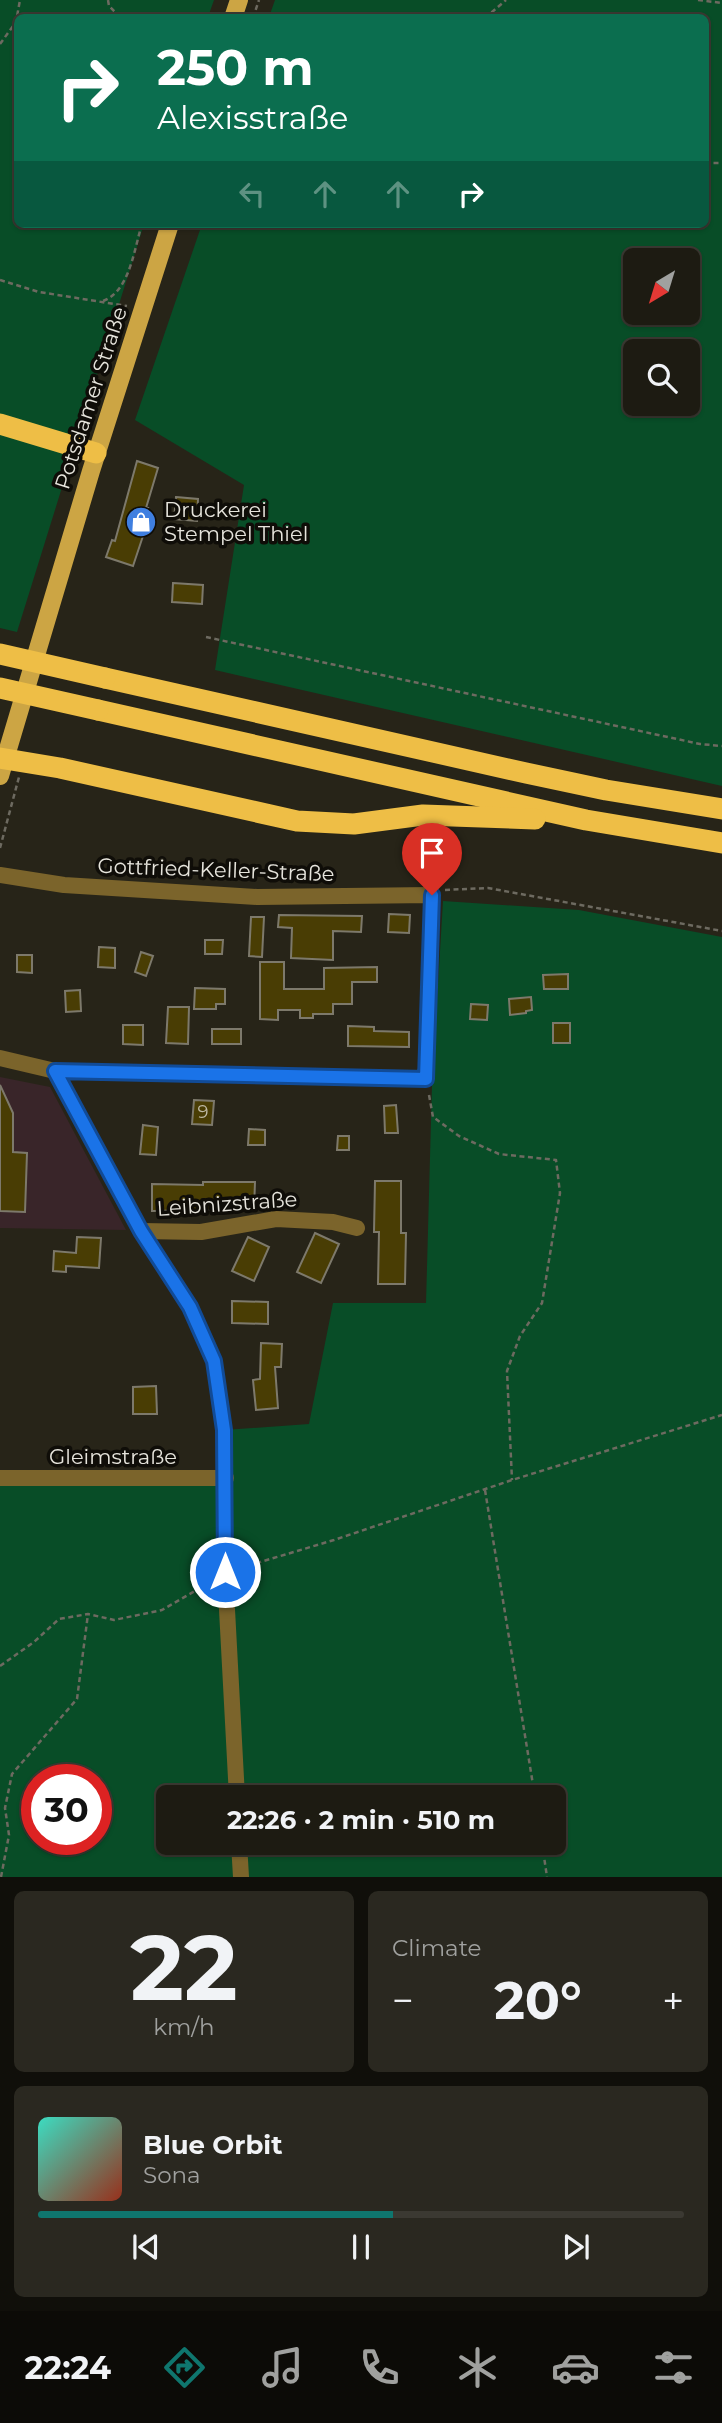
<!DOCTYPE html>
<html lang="en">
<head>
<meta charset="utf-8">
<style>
	body { margin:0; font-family:Montserrat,sans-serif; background:#2a2820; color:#f1f3f6; height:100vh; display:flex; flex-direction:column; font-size:26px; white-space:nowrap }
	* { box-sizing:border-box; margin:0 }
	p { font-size:23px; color:#a0a19f }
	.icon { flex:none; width:38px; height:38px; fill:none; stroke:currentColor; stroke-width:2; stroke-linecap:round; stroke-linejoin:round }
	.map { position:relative; height:1877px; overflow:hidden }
	.sheet { display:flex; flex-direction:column; gap:14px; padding:14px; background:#100f0a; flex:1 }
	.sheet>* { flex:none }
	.guide { position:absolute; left:14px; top:14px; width:695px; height:214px; border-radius:10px; box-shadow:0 2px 5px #0004,0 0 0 2px #3b3932; background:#0b6e4f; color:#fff; overflow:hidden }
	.needle { width:46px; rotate:218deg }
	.fabs { position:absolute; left:623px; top:248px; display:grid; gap:14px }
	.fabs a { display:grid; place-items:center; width:77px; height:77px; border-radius:10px; background:#1d1b12; box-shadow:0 2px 5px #0004,0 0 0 2px #3b3932; font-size:35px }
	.speed { position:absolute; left:21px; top:1764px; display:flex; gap:14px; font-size:35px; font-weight:700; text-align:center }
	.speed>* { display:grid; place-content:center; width:91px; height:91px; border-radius:50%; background:#1d1b12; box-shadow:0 2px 5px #0004,0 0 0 2px #3b3932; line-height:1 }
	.speed .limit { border:10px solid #d22; background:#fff; color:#111 }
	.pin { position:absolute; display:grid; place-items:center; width:60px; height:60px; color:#fff; margin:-72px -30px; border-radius:50% 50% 50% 0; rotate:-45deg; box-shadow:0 0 7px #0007 }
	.pin .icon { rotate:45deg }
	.me { position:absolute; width:77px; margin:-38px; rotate:0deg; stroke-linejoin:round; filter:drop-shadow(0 0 5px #0008) }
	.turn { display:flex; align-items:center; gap:24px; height:147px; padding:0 28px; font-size:32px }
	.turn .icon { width:91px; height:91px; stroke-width:2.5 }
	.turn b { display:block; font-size:49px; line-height:60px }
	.lanes { display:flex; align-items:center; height:66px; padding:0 28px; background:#0003; justify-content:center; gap:35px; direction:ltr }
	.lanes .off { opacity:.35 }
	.big { font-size:52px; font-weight:700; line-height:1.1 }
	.sheet .card { flex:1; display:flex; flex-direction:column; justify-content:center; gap:10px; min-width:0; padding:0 24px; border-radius:10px; background:#2a2820 }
	.sheet .dial { align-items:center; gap:0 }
	.dial b { font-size:91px; line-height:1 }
	.song { display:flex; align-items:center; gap:21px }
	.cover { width:84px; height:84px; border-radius:10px; background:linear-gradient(135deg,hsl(170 70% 55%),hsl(10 70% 35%)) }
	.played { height:7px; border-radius:4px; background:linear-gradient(90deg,#0f766e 55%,#3b3932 55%) }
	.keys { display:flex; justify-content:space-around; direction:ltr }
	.heat { display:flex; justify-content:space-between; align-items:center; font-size:38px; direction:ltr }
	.sheet .tiles { flex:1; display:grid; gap:14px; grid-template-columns:1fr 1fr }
	.card:last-child { grid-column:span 2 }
	.trip { position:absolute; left:156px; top:1785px; width:410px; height:70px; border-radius:10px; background:#1d1b12; box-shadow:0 2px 5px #0004,0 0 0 2px #3b3932; font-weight:700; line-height:70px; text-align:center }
	.tabs { display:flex; height:112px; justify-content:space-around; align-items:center; background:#0c0b07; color:#a0a19f }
	.tabs .icon { width:49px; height:49px }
	.tabs .current { color:#0f766e }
	.tabs b { font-size:32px; color:#f1f3f6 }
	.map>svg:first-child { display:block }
	.commercial { fill:#392529 }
	.green { fill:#084d27; fill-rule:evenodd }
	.building { fill:#493d04; stroke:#7d796b; stroke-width:2 }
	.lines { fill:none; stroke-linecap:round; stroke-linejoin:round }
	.path { stroke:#6d6a60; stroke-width:2.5; stroke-dasharray:5 3.5; stroke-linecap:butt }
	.minor { stroke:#7b642b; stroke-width:16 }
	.major { stroke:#cca544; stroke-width:18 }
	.highway { stroke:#eebe46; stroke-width:21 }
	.highway-bridge { stroke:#eebe46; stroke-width:21 }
	.route-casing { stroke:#114b97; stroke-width:18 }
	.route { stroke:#1a73e8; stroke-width:12 }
	.labels { text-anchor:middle; stroke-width:7; stroke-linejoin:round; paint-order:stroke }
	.number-label { font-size:18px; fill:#bfbaa6 }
	.street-label { font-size:21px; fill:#e6e4dc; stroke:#0f0d08 }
	.poi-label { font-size:21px; fill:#e6e4dc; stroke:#0f0d08; text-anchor:start }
</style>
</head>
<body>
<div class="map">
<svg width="722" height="1877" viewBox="0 0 722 1877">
	<rect width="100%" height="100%" fill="#272418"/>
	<!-- commercial -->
	<polygon class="commercial" points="0,1077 50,1087 126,1230 0,1228"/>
	<!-- green -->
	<g class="green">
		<polygon points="0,0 214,0 208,17 18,18 18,224 144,224 17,632 0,628"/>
		<path d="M275,0H722V786L215,670L244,485L135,420L202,224H705V18L269,17ZM635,261H688V313H635ZM635,352H688V404H635Z"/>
		<path d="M443,901L579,910L722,937V1877H0V1478H225L224,1430L309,1424L333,1303H426L432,1085ZM37,1780H96V1839H37ZM168,1797H553V1843H168Z"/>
	</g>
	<!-- building -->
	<g class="building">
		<polygon points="137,461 158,468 146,508 148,508 140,535 143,536 133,566 106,557 112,540 115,541"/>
		<polygon points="176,497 198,499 197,521 174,519"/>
		<polygon points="173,583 203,585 202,604 172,602"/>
		<polygon points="389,914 410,915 409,933 388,932"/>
		<polygon points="279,915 362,916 361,932 333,931 333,960 291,958 292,928 278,927"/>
		<polygon points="251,917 264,917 262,957 249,956"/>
		<polygon points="205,940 223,940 222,954 205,954"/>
		<polygon points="99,947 115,948 115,968 98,967"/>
		<polygon points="141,952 153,956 146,976 135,972"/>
		<polygon points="17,955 32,955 32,973 17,972"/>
		<polygon points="260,962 284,962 284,989 324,989 324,968 377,967 377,982 352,982 352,1004 333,1004 333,1014 313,1014 313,1018 300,1018 300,1010 278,1010 278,1020 260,1019"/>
		<polygon points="568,974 568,989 544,989 543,975"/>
		<polygon points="195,988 225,989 225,1004 216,1004 216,1009 194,1009"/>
		<polygon points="80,990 81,1011 66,1012 65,991"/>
		<polygon points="531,997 532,1010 526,1011 526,1013 510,1015 509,999"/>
		<polygon points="471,1004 488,1005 487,1020 470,1019"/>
		<polygon points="168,1007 189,1007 188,1044 166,1043"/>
		<rect x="553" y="1023" width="17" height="20"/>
		<polygon points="123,1025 143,1025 143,1045 123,1044"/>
		<polygon points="348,1026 374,1027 374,1031 409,1032 409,1047 348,1046"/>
		<rect x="212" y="1029" width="29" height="15"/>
		<polygon points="0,1085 13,1113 13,1152 27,1153 25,1212 0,1211"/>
		<polygon points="194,1100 214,1101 212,1125 192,1124"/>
		<polygon points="396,1105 398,1133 385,1133 384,1106"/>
		<polygon points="143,1125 158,1127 156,1155 140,1154"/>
		<polygon points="249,1129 265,1130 265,1145 248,1145"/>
		<polygon points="338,1136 349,1136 349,1150 337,1150"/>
		<polygon points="375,1181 401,1181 401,1233 406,1233 405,1284 378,1284 379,1232 374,1232"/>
		<polygon points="203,1182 255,1182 254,1209 152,1211 152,1184 203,1185"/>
		<polygon points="315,1233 339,1244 321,1283 297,1272"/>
		<polygon points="77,1237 101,1238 99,1268 66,1266 66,1272 53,1271 54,1251 76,1253"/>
		<polygon points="248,1237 269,1247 254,1281 232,1271"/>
		<polygon points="232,1301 268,1302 268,1324 232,1323"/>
		<polygon points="261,1343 282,1344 281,1367 275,1367 278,1408 256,1410 253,1380 260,1379"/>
		<polygon points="156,1386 157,1414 133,1414 133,1387"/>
	</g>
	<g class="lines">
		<!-- path -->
		<g class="path">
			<polyline points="108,0 109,6 121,18"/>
			<polyline points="698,0 722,3"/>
			<polyline points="253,18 259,0"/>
			<polyline points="485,18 506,0"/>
			<polyline points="0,44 16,22 20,0"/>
			<polyline points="705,163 722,163"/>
			<polyline points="0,280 39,292 127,306"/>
			<path d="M103,301C130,291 134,249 142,224"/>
			<polyline points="206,637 700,744 722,746"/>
			<polyline points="0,848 19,777"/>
			<polyline points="445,890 488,888 722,931"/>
			<polyline points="429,1095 433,1117 459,1136 499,1154 556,1160 560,1193 542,1303 520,1336 507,1371 512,1480"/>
			<polyline points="485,1490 535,1797"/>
			<polyline points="240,1568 334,1540 512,1480 722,1415"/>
			<polyline points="0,1666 34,1642 59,1619 88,1614 114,1620 162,1610 212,1581"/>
			<polyline points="542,1843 547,1877"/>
			<polyline points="1,1877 9,1835 5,1808 12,1774 77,1699 88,1614"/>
		</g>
		<!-- minor -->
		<g class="minor">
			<polyline points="0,875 64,885 257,897 432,895 426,1079 55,1071 0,1058"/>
			<polyline points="55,1071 141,1231 190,1307 214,1361 224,1430 225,1572 237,1797"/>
			<polyline points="141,1231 201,1232 276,1219 333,1222 357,1228"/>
			<polyline points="0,1478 226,1478"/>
			<polyline points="239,1843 241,1877"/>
		</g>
		<!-- major -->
		<g class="major">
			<polyline points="233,18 239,0"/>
			<polyline points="0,776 91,471 170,224"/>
		</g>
		<!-- highway -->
		<g class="highway">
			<polyline points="0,424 96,453"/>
			<polyline points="105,678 526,773 606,790 722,809"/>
			<polyline points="98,710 586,820 722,843"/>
			<polyline points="0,758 60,768 297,821 354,824 423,815 535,819"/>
		</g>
		<!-- highway-bridge -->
		<g class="highway-bridge">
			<polyline points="0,654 105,678"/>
			<polyline points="0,688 98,710"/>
		</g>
	</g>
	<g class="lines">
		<!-- route casing -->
		<g class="route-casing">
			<polyline id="route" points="225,1572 224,1430 214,1361 190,1307 141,1231 55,1071 426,1079 432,895"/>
		</g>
		<!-- route -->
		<use href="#route" class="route"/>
	</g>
	<!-- icons -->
	<defs>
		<g id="shop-disc" transform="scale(1.575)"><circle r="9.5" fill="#3f7fe0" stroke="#0f0d08"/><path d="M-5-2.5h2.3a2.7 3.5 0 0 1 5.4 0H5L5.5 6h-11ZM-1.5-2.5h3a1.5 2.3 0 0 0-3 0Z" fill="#fff"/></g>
	</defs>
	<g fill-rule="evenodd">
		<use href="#shop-disc" x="141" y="522"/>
	</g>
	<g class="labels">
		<!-- number labels -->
		<g class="number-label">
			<text x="203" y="1118">9</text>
		</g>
		<!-- street labels -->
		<g class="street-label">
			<text transform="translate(91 398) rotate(-72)" y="7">Potsdamer Straße</text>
			<text transform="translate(216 870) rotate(2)" y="7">Gottfried-Keller-Straße</text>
			<text transform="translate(227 1204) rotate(-4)" y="7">Leibnizstraße</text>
			<text x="113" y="1464">Gleimstraße</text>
		</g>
		<!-- poi labels -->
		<g class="poi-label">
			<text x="164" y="517">Druckerei<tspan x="164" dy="24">Stempel Thiel</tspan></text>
		</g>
	</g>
</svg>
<div class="fabs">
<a><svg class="needle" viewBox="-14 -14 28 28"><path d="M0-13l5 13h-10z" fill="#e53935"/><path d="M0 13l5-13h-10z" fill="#a0a19f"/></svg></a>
<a><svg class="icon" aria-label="search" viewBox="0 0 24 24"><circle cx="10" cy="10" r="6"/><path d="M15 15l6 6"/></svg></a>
</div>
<div class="speed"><div class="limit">30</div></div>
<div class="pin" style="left:432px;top:895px;background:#d93025"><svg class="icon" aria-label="arrive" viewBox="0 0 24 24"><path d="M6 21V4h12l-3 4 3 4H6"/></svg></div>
<svg class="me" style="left:225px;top:1572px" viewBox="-20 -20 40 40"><circle r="17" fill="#1a73e8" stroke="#fff" stroke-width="3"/><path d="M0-11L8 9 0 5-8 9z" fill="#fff"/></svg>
<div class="trip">22:26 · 2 min · 510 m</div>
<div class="guide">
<div class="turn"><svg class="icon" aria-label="right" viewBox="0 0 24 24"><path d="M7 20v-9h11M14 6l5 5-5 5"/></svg><div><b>250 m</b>Alexisstraße</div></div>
<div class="lanes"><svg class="icon off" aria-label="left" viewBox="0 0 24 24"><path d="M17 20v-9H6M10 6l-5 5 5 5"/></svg><svg class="icon off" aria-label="ahead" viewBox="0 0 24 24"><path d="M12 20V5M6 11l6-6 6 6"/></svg><svg class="icon off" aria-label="ahead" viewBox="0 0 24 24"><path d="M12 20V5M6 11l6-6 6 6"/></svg><svg class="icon" aria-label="right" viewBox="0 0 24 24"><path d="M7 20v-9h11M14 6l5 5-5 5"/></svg></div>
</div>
</div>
<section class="sheet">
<div class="tiles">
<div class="card dial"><b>22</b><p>km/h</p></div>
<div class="card"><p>Climate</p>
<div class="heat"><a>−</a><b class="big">20°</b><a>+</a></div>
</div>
<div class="card">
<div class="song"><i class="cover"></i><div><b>Blue Orbit</b><p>Sona</p></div></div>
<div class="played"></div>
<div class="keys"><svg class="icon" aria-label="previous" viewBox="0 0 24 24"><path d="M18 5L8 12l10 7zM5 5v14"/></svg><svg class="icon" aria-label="pause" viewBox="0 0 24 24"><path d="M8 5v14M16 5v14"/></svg><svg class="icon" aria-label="next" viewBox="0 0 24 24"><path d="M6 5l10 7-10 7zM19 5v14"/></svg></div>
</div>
</div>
</section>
<nav class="tabs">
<b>22:24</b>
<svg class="icon current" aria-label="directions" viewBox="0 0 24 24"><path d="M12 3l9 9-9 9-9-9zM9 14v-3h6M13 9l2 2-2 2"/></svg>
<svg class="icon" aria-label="music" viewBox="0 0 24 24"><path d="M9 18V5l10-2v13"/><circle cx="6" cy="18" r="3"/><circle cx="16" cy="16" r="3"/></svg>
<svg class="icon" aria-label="phone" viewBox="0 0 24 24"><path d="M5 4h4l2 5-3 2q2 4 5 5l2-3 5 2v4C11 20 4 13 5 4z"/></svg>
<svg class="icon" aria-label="climate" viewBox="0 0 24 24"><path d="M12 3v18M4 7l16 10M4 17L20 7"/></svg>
<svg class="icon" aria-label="car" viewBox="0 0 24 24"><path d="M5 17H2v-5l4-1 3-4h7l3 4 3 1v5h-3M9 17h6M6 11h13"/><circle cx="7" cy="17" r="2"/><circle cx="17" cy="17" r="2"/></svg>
<svg class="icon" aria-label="filters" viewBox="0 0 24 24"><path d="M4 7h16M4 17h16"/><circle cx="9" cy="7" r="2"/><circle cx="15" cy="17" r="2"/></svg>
</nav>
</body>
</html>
